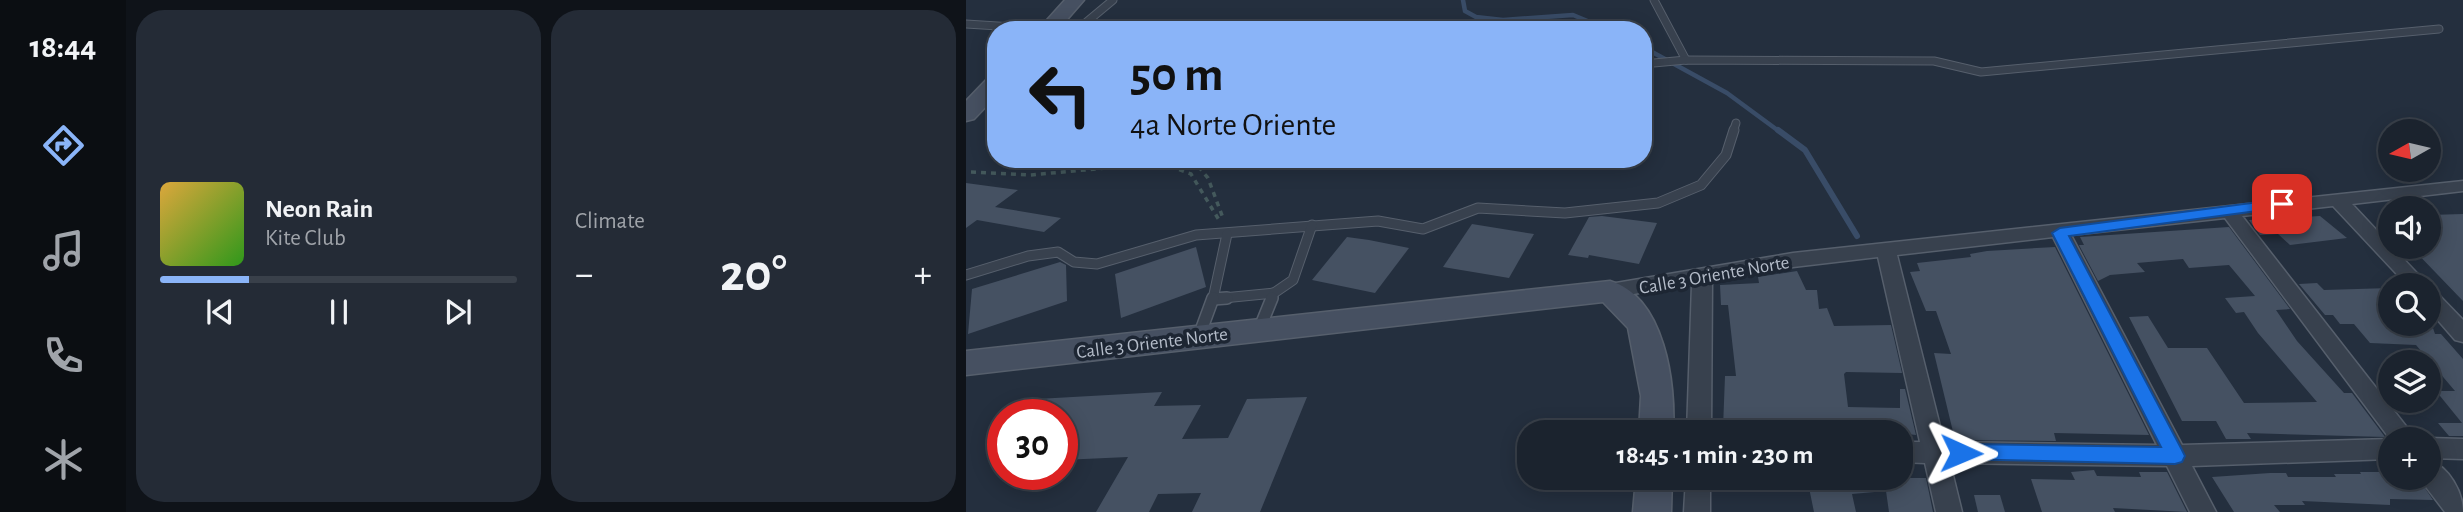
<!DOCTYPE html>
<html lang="en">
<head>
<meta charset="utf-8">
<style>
	body { margin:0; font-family:"Alegreya Sans",sans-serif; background:#242b36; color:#f1f3f6; height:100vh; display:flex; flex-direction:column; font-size:26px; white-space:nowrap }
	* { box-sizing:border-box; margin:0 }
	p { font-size:23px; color:#a0a4aa }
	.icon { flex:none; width:38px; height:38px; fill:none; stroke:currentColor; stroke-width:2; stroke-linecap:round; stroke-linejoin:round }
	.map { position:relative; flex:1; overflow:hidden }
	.details { display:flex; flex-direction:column; gap:10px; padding:10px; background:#0f1319; width:840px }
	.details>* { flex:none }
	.banner { position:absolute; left:21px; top:21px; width:665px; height:147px; border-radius:28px; box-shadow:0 4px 18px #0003,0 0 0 2px #39404a; background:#8ab4f8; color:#111; overflow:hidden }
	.needle { width:46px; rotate:262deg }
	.buttons { position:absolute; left:1412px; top:119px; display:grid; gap:14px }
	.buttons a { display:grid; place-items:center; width:63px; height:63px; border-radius:50%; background:#1b232e; box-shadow:0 4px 18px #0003,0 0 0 2px #39404a; font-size:35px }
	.speed { position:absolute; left:21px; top:399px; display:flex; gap:14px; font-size:35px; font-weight:700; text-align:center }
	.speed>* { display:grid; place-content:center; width:91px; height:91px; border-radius:50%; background:#1b232e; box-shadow:0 4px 18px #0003,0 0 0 2px #39404a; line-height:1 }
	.speed .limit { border:10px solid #d22; background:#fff; color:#111 }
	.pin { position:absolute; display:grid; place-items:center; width:60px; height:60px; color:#fff; margin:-30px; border-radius:14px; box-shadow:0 4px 10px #0006 }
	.me { position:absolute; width:77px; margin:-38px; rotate:91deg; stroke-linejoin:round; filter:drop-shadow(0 0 5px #0008) }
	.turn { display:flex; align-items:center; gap:24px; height:147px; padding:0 28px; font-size:32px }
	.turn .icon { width:91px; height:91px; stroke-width:2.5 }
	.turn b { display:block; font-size:49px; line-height:60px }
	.big { font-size:52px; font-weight:700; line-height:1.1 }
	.details .widget { flex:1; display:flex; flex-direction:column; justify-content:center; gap:10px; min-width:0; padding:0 24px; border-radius:28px; background:#242b36 }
	.song { display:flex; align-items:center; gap:21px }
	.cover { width:84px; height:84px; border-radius:10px; background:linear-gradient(135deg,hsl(40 70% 55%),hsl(110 70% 35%)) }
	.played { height:7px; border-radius:4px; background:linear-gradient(90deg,#8ab4f8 25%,#39404a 25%) }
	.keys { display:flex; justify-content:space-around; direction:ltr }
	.heat { display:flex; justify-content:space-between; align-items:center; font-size:38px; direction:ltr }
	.details .tiles { flex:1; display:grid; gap:10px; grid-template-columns:repeat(2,1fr) }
	.trip { position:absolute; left:551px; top:420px; width:396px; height:70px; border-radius:28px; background:#1b232e; box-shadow:0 4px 18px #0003,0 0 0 2px #39404a; font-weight:700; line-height:70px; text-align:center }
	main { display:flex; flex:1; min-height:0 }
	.menu { display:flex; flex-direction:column; width:126px; justify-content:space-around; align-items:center; background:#0b0e12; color:#a0a4aa }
	.menu .icon { width:49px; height:49px }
	.menu .selected { color:#8ab4f8 }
	.menu b { font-size:32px; color:#f1f3f6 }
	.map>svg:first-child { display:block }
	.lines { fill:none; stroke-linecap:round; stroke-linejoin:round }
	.stream-far1 { stroke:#394c67; stroke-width:4.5 }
	.stream { stroke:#394c67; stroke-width:6 }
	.building { fill:#455162 }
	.lane-far2-casing { stroke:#565f6c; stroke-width:9 }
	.lane-far1-casing { stroke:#565f6c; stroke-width:11 }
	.lane-casing { stroke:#565f6c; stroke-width:14 }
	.street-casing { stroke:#565f6c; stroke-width:3 }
	.secondary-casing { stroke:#565f6c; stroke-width:3 }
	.path { stroke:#44595c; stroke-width:3.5; stroke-dasharray:5 5; stroke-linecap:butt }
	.lane-far2 { stroke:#38414e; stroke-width:7 }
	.lane-far1 { stroke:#38414e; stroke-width:9 }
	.lane { stroke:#38414e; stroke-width:11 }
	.street { fill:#38414e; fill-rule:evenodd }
	.secondary { fill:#465061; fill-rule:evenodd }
	.route { fill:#1a73e8; stroke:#114b97; stroke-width:2 }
	.labels { text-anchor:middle; stroke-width:7; stroke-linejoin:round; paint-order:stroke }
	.street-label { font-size:19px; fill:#b4bcc9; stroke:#1d2633 }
</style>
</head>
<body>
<main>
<nav class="menu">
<b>18:44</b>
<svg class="icon selected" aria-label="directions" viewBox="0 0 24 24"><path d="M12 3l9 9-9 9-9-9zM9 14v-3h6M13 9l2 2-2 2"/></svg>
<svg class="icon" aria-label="music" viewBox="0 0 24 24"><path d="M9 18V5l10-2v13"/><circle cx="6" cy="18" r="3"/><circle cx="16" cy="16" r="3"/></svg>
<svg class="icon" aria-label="phone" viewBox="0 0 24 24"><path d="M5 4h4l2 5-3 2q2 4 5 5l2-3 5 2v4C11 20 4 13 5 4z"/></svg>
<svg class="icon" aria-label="climate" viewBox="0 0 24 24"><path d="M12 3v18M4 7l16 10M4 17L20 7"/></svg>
</nav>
<section class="details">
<div class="tiles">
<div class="widget">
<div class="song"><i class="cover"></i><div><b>Neon Rain</b><p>Kite Club</p></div></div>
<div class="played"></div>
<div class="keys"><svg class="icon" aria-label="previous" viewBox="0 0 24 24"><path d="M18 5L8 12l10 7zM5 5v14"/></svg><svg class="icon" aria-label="pause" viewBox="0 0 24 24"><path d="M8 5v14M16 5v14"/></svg><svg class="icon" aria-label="next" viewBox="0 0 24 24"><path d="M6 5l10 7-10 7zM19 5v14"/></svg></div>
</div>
<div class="widget"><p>Climate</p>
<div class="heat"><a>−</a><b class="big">20°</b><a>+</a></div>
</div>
</div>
</section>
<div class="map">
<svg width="1497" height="512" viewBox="0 0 1497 512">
	<rect width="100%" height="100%" fill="#242f3e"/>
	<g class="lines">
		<!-- stream-far1 -->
		<g class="stream-far1">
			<polyline points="497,0 499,11 510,17 537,20 607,15 643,30"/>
			<polyline points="677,47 761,93 814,132"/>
		</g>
		<!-- stream -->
		<polyline class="stream" points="812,130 839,150 891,236"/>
	</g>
	<!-- building -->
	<g class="building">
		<polygon points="0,183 52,190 29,207 95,218 78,232 11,220 0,228"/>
		<polygon points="1497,214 1497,301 1445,247 1463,247 1463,215"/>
		<polygon points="636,216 691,223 673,264 623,255 622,258 602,255 623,217"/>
		<polygon points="1354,216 1381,238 1324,245 1312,234 1294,235 1283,220"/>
		<polygon points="506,224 568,234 543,278 477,267"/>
		<polygon points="1263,227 1324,309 1310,310 1331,341 1378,393 1386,393 1419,437 1281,433 1285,439 1260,439 1250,421 1216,421 1163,317 1182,316 1202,348 1241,348 1278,403 1351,402 1292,333 1278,312 1270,313 1259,298 1289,296 1263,265 1223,268 1217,259 1171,263 1179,272 1144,275 1132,281 1113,245 1118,245 1114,237"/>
		<polygon points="381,237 403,240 443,248 409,293 346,280"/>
		<polygon points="230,247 240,287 155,318 149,274"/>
		<polygon points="1089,247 1183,435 1088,433 1090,441 989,440 968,353 985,354 970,311 960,311 944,272 954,271 951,263 1005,257 1004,254 1021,251"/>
		<polygon points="94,262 100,265 101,301 2,334 6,289"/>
		<polygon points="831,271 840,290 851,290 853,309 861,308 868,326 925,325 936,373 880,372 878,374 882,407 934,408 934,389 939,389 950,435 906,430 810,432 810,429 757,428 759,376 770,376 762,305 755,305 754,285 793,283 792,277"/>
		<polygon points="1351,283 1358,290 1424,288 1424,324 1466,325 1469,334 1475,334 1497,359 1497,436 1483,436 1472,423 1496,423 1470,391 1489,391 1450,345 1404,343 1388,324 1374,324 1367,315 1359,315 1333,284"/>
		<polygon points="196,392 188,406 235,405 216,439 262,438 281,399 341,397 294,512 226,512 235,493 192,494 183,512 130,512 162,457 96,460 96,415 60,415 71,399"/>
		<polygon points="1128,470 1131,476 1175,477 1173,472 1201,472 1221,512 1147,508 1149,512 1076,512 1065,479 1109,480 1105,472"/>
		<polygon points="1394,472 1424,472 1424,478 1452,478 1467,500 1424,499 1424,505 1336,501 1339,505 1308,505 1314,512 1268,512 1246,477 1304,473 1320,473 1322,477 1370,477 1368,474 1395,474"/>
		<polygon points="841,478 960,478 967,512 923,512 920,491 886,494 890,512 848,512"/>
		<polygon points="1008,495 1034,495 1039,512 1012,512"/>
	</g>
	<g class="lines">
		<!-- lane-far2 casing -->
		<g class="lane-far2-casing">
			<g id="lane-far2">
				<polyline points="688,0 720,60"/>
				<polyline points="0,24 81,29"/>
				<polyline points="111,30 147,0"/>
				<polyline points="677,64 720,60 968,61 1015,72 1473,29"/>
				<polyline points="767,132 770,123"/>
			</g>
		</g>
		<!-- lane-far1 casing -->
		<g class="lane-far1-casing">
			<g id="lane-far1">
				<polyline points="0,275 62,256 92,252 108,262 131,264 230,235 412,221 457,229 512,208 599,213 692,203 735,185 760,155 768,130"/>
				<polyline points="247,299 308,293"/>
				<polyline points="247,299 261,234"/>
				<polyline points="305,299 308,293 327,280 346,225"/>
			</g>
		</g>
		<!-- lane casing -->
		<g class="lane-casing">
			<g id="lane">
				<polyline points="247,299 261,298"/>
				<polyline points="293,330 306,298"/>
				<polyline points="233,336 247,298"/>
			</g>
		</g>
		<!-- street casing -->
		<g class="street-casing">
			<g id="street">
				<path d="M1497,181V191L1386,204L1462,285H1441L1367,206L1276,216L1450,439H1424V459L1226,466L1250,512H1224L1201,466L984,463L996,512H970L959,463L934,462V442H954L912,257L827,267L746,281L745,432H721L726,284L644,298L634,291L644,284L827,253ZM1259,218L1424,439L1216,445L1105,235ZM1087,237L1191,445L978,442L931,255Z"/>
				<polygon points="1463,290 1470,292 1497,320 1497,342 1489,340 1463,310"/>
				<polygon points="1463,438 1497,439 1497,459 1463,458 1463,439 1459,439"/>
				<path d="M1463,460C1483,467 1497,492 1497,512H1479L1454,479L1463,478Z"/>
				<polygon points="720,478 744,478 744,512 718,512"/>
			</g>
		</g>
		<!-- secondary casing -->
		<g class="secondary-casing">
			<g id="secondary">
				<polygon points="99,0 118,0 92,30 72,30"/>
				<polygon points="30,77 30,96 8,119 0,121 0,101 22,78"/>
				<path d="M644,281C699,297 710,384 707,432H673L675,396L662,328L637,302L0,375V351Z"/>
				<polygon points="670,478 706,478 705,512 667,512"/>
			</g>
		</g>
		<!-- path -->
		<g class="path">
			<polyline points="226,159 242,178 257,218"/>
			<polyline points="5,172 64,175 195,163 225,174 253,220"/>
		</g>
		<!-- lane-far2 -->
		<use href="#lane-far2" class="lane-far2"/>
		<!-- lane-far1 -->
		<use href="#lane-far1" class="lane-far1"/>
		<!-- lane -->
		<use href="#lane" class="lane"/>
		<!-- street -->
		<use href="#street" class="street"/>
		<!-- secondary -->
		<use href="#secondary" class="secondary"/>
	</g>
	<!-- route -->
	<polygon class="route" points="1316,199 1324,204 1321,207 1103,236 1216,450 1219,456 1216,462 1209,464 988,459 985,453 988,447 995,444 1195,447 1086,233 1094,228"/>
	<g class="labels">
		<!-- street labels -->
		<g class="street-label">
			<text transform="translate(748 274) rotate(-10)" y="7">Calle 3 Oriente Norte</text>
			<text transform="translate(186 342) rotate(-7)" y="7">Calle 3 Oriente Norte</text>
		</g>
	</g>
</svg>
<div class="buttons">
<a><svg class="needle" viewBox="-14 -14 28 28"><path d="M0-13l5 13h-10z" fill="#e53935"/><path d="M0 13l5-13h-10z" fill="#a0a4aa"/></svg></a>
<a><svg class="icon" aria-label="sound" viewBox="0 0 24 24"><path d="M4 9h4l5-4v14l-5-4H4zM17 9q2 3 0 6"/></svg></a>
<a><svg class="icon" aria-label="search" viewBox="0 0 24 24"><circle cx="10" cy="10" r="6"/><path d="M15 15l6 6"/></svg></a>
<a><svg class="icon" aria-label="layers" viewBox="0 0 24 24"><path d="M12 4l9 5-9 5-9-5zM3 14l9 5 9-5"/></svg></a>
<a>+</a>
</div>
<div class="speed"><div class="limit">30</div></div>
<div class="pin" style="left:1316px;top:204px;background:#d93025"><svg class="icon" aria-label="arrive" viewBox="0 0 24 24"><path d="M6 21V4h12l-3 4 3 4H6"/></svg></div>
<svg class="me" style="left:995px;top:453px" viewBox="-20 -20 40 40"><path d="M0-17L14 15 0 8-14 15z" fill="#1a73e8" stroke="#fff" stroke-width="4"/></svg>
<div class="trip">18:45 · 1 min · 230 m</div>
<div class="banner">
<div class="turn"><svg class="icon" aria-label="left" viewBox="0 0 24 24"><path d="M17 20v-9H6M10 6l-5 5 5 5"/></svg><div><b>50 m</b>4a Norte Oriente</div></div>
</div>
</div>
</main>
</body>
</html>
